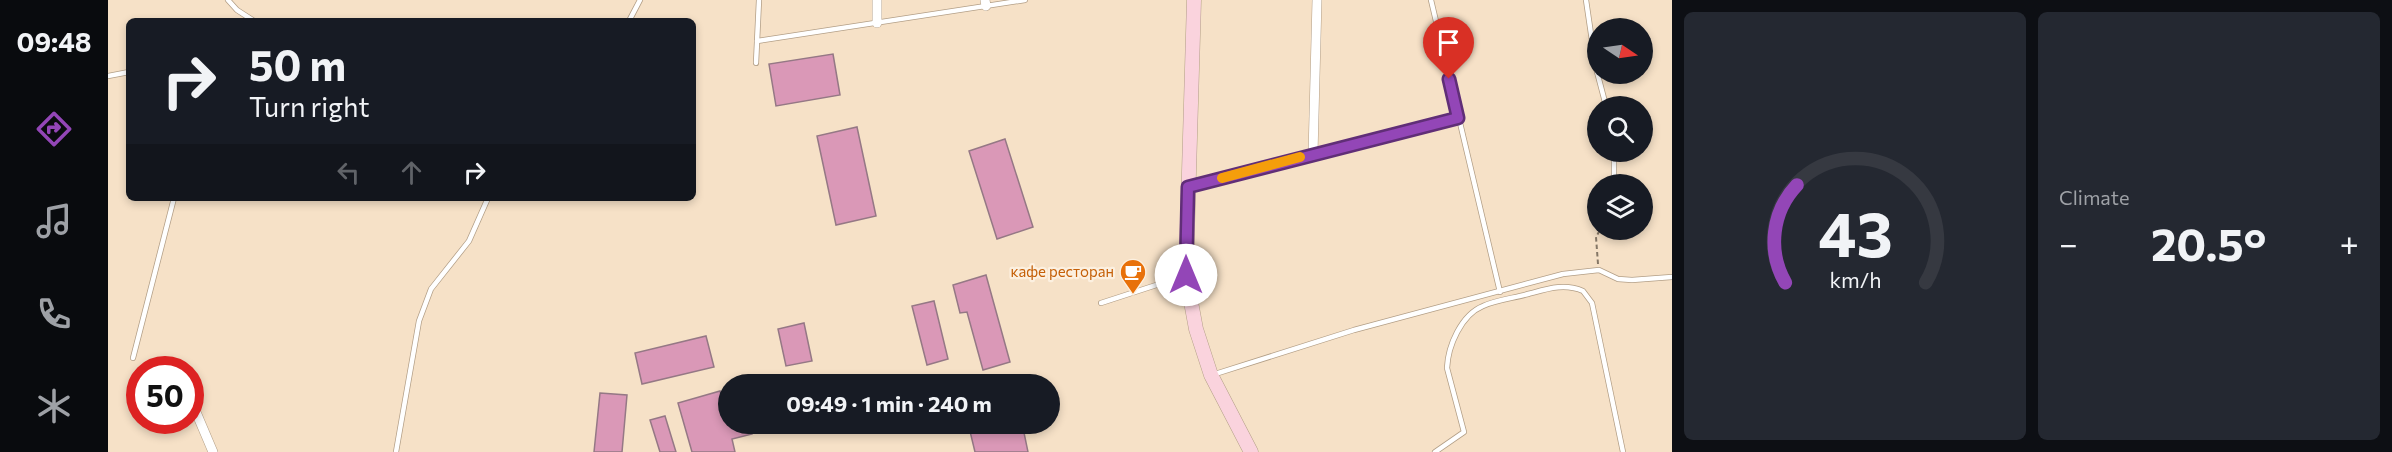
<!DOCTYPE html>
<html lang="en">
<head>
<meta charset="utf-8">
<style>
	body { margin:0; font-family:Commissioner,sans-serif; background:#242831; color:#f1f3f6; height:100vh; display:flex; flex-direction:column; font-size:22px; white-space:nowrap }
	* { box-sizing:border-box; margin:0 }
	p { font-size:20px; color:#9ea1a6 }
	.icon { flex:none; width:33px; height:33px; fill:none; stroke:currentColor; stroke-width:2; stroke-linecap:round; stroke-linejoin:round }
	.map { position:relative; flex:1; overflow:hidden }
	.side { display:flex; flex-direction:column; gap:12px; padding:12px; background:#0d0f14; width:720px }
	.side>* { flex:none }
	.banner { position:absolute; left:18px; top:18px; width:570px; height:183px; border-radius:9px; box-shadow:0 3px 9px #0003; background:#171b24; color:#f1f3f6; overflow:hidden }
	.needle { width:39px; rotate:103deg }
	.tools { position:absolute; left:1479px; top:18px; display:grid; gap:12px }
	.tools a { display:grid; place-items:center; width:66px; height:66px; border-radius:50%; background:#171b24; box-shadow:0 3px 9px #0003; font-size:30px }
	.speed { position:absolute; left:18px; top:356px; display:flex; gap:12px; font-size:30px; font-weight:700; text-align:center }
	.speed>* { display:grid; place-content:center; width:78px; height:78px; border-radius:50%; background:#171b24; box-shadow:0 3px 9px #0003; line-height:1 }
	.speed .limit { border:9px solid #d22; background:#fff; color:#111 }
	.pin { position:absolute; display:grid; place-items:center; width:51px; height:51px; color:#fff; margin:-62px -26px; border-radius:50% 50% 50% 0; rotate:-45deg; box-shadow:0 0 6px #0007 }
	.pin .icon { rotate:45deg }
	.me { position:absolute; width:66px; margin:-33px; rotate:0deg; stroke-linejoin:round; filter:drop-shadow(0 0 4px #0008) }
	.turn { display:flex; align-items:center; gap:21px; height:126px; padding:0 24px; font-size:27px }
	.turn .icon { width:78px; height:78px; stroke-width:2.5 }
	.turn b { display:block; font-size:42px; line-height:51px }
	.lanes { display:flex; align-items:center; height:57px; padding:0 24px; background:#0003; justify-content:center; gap:30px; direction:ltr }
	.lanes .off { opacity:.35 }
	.big { font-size:45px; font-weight:700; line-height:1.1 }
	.side .tile { flex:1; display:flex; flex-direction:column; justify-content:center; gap:9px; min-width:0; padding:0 21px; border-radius:9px; background:#242831 }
	.side .dial { align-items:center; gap:0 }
	.dial svg { height:156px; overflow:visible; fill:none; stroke:#363941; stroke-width:7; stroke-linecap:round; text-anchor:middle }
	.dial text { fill:#f1f3f6; stroke:none }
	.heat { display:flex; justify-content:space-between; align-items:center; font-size:33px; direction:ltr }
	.side .tiles { flex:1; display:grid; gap:12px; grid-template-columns:repeat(2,1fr) }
	.trip { position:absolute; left:610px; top:374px; width:342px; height:60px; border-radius:30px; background:#171b24; box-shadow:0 3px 9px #0003; font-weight:700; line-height:60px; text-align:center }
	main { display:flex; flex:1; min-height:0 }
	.tabs { display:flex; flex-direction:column; width:108px; justify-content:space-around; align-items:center; background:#090b0e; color:#9ea1a6 }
	.tabs .icon { width:42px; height:42px }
	.tabs .current { color:#9346b7 }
	.tabs b { font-size:27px; color:#f1f3f6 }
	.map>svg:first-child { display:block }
	.building { fill:#da98b7; stroke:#957885; stroke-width:1.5 }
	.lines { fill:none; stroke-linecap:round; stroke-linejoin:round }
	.service-casing { stroke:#b29e86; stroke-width:6 }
	.minor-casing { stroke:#b29e86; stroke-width:10 }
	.secondary-casing { stroke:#b29e86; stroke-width:15 }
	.path { stroke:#857766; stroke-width:2; stroke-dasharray:4.5 3; stroke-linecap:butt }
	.service { stroke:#fff; stroke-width:4.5 }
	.minor { stroke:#fff; stroke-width:9 }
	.secondary { stroke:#fad3dd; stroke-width:14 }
	.route-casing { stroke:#602e77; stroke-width:15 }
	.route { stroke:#9346b7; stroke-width:10 }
	.slow { stroke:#f59e0b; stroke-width:10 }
	.labels { text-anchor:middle; stroke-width:4.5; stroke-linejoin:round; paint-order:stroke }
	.food-label { font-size:15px; fill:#c56008; stroke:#fcf0e0; text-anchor:end }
</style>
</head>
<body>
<main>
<nav class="tabs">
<b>09:48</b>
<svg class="icon current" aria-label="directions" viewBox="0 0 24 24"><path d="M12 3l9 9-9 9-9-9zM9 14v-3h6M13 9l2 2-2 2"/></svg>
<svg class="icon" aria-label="music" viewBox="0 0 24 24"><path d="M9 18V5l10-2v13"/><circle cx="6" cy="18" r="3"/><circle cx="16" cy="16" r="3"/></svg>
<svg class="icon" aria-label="phone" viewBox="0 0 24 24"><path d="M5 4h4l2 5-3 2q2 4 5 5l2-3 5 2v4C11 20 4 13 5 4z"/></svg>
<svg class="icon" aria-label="climate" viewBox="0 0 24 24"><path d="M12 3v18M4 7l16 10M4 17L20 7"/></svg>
</nav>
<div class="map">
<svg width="1564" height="452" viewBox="0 0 1564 452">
	<rect width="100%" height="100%" fill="#f6e1c7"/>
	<!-- building -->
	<g class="building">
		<polygon points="725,54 732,95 668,106 661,64"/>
		<polygon points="749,127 768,216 728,225 709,136"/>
		<polygon points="897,139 925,227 889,239 861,151"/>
		<polygon points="878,275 902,362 875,370 859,312 852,313 845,285"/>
		<polygon points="826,301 840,359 819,365 804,306"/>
		<polygon points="696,323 704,361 678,366 670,329"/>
		<polygon points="598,336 606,367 534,384 527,353"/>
		<polygon points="612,391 621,423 641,423 644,434 624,439 627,452 584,452 570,403"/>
		<polygon points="492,393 519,395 514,452 486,452"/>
		<polygon points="557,416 568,452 552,452 542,420"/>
		<polygon points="860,423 914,423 920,452 867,452"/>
	</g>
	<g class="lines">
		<!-- service casing -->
		<g class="service-casing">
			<g id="service">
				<polyline points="120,0 129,10 146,21"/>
				<polyline points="1323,0 1392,292"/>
				<polyline points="1478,0 1488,68 1498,106"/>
				<polyline points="521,21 532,0"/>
				<polyline points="649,41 917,0"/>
				<polyline points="648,63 651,0"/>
				<polyline points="0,76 21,72"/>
				<polyline points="1506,152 1506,184"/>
				<polyline points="993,303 1076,276"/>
				<polyline points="25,358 66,198"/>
				<polyline points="1104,375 1246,330 1455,274 1491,270 1510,279 1524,280 1564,277"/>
				<polyline points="288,452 311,321 323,289 361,241 380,198"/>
				<path d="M1327,452L1356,432L1339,368C1340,346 1353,315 1375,306C1388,300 1406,298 1420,294C1439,289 1456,283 1475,291L1484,303L1515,452"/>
			</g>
		</g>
		<!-- minor casing -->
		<g class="minor-casing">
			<g id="minor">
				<polyline points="877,0 878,6"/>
				<polyline points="1209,0 1205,154 1351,118"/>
				<polyline points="769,23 769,0"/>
				<polyline points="1080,187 1205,154"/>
				<polyline points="82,398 105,452"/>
			</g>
		</g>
		<!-- secondary casing -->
		<g class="secondary-casing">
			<polyline id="secondary" points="1086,0 1078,275 1088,329 1103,375 1143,452"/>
		</g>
		<!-- path -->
		<polyline class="path" points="1490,264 1488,237 1492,230"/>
		<!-- service -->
		<use href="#service" class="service"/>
		<!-- minor -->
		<use href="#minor" class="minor"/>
		<!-- secondary -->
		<use href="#secondary" class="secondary"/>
	</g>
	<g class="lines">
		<!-- route casing -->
		<g class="route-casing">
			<polyline id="route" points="1078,275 1080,187 1350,118 1341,79"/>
		</g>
		<!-- route -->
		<use href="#route" class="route"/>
		<!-- slow -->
		<polyline class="slow" points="1114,178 1192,157"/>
	</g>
	<!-- icons -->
	<defs>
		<g id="cafe-pin" transform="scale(1.35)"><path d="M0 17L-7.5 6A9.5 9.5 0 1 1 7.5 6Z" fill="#e8710a" stroke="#fcf0e0"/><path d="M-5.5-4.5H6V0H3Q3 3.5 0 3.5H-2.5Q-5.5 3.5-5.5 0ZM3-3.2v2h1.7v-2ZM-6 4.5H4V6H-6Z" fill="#fff"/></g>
	</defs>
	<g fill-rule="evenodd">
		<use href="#cafe-pin" x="1025" y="272"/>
	</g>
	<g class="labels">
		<!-- food labels -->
		<g class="food-label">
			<text x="1006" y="277">кафе ресторан</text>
		</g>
	</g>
</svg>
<div class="tools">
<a><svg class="needle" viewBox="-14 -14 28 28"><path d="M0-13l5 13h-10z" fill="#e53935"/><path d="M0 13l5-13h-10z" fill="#9ea1a6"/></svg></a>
<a><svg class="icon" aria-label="search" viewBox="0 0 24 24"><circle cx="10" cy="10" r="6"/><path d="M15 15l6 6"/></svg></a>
<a><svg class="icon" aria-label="layers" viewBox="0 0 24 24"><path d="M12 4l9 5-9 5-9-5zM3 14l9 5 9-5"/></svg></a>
</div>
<div class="speed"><div class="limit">50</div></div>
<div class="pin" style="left:1341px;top:79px;background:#d93025"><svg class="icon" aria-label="arrive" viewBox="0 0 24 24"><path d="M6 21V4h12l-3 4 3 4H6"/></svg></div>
<svg class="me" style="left:1078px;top:275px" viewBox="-20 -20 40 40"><circle r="19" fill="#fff"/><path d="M0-13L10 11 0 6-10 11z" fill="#9346b7"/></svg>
<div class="trip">09:49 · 1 min · 240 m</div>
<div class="banner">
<div class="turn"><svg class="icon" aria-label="right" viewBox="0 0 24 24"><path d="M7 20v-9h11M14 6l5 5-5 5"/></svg><div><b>50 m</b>Turn right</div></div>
<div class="lanes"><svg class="icon off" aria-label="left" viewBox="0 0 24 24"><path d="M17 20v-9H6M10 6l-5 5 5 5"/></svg><svg class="icon off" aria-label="ahead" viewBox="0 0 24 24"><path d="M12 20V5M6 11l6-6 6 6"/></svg><svg class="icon" aria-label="right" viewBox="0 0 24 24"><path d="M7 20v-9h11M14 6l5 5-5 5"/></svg></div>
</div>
</div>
<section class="side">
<div class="tiles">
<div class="tile dial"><svg viewBox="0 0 100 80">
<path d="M14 69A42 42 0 1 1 86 69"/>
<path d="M14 69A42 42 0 0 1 20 19" stroke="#9346b7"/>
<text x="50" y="56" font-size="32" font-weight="700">43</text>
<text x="50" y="72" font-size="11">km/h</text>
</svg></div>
<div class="tile"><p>Climate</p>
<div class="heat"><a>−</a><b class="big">20.5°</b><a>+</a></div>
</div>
</div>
</section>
</main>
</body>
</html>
